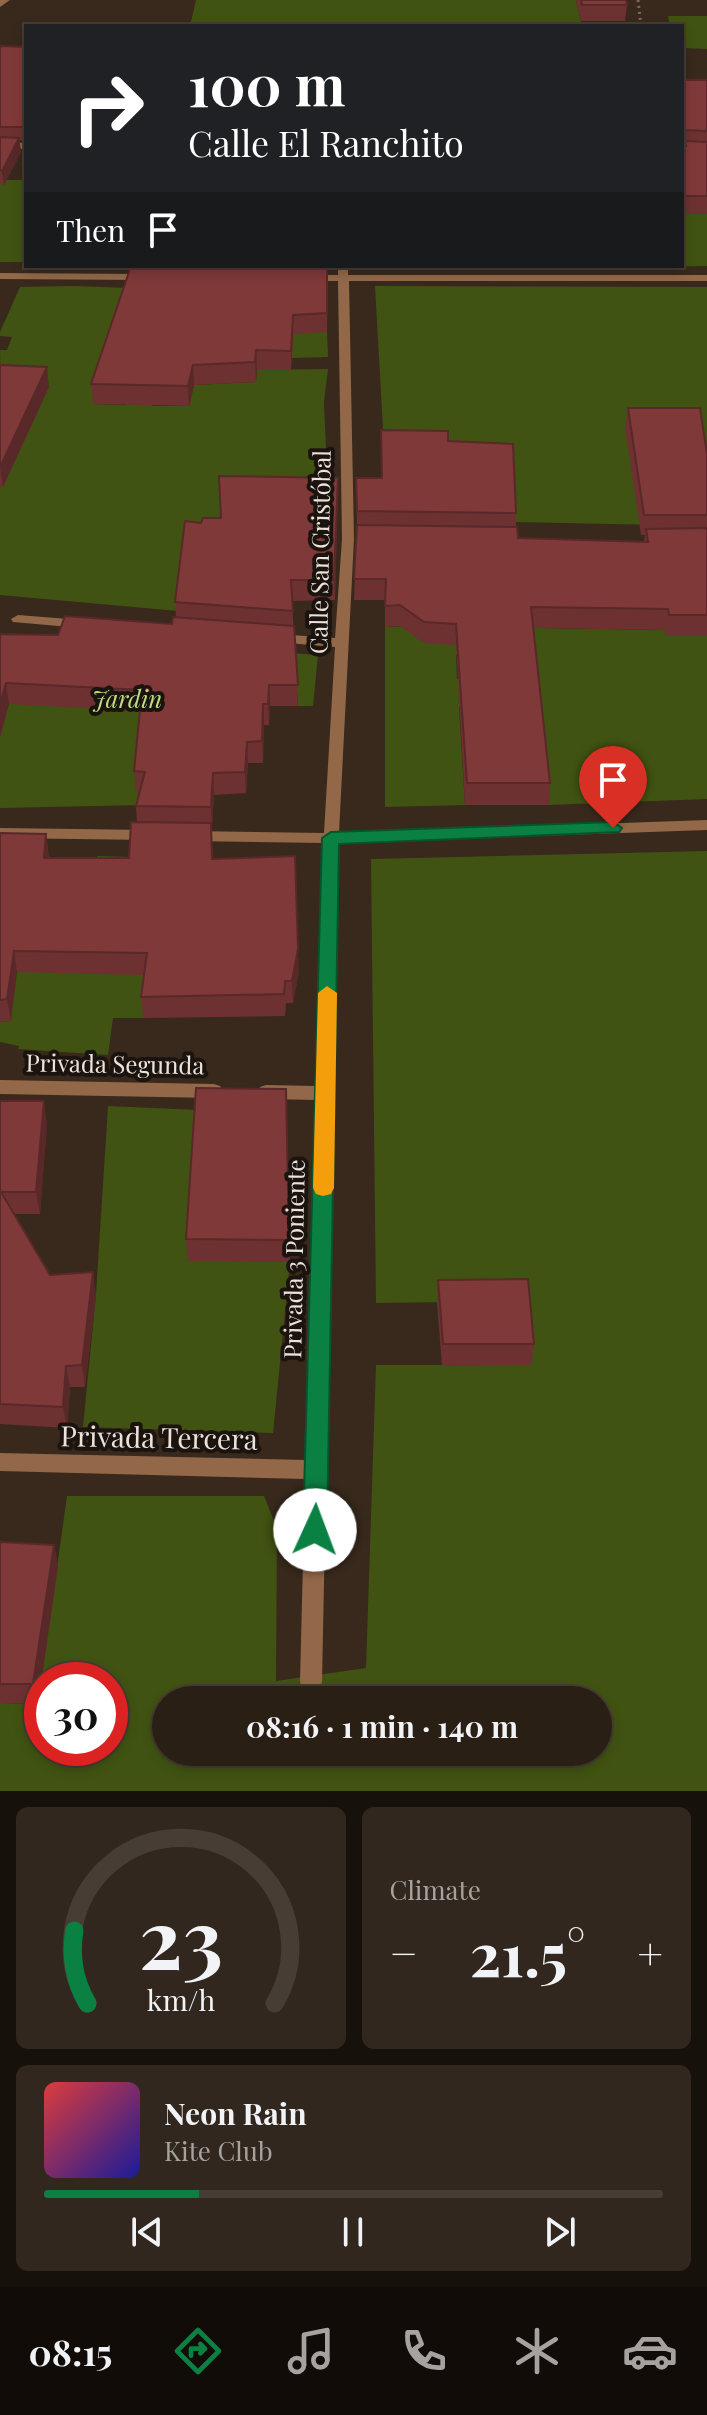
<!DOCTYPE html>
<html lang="en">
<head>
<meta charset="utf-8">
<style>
	body { margin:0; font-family:"Playfair Display",serif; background:#32271e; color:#f1f3f6; height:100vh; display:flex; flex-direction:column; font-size:30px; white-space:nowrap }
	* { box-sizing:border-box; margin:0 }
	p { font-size:26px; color:#a5a2a0 }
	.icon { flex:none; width:44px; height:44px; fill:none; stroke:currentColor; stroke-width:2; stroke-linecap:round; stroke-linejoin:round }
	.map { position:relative; height:1791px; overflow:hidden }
	.sheet { display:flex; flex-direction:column; gap:16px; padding:16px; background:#17110c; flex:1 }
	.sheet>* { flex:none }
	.guide { position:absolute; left:24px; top:24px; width:660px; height:244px; border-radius:0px; box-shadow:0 4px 12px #0003,0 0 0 2px #463d34; background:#202124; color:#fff; overflow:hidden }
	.speed { position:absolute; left:24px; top:1662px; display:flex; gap:16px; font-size:40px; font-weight:700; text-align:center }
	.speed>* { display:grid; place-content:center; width:104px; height:104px; border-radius:50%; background:#2a1f15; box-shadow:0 4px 12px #0003,0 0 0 2px #463d34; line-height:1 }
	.speed .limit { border:12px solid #d22; background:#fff; color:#111 }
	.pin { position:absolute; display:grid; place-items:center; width:68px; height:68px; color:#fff; margin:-82px -34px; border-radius:50% 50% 50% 0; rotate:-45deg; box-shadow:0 0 8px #0007 }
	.pin .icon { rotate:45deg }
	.me { position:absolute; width:88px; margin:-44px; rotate:2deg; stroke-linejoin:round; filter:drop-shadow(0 0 6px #0008) }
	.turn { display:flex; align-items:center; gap:28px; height:168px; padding:0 32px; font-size:36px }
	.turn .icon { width:104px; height:104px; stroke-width:2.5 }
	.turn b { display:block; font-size:56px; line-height:68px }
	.then { display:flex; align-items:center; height:76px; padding:0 32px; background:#0003; gap:16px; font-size:30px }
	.big { font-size:60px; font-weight:700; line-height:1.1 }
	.sheet .widget { flex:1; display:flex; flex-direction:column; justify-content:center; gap:12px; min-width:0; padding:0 28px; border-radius:12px; background:#32271e }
	.sheet .dial { align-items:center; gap:0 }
	.dial svg { height:208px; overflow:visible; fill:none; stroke:#463d34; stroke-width:7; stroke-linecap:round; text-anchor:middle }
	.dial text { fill:#f1f3f6; stroke:none }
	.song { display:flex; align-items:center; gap:24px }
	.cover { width:96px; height:96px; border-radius:12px; background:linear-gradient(135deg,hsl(0 70% 55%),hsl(240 70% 35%)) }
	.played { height:8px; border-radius:4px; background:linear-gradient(90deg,#0b8043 25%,#463d34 25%) }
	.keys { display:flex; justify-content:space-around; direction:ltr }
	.heat { display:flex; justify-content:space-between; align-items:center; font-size:44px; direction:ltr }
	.sheet .tiles { flex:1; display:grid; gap:16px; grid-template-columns:1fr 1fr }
	.widget:last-child { grid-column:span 2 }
	.trip { position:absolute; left:152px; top:1686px; width:460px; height:80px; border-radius:40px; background:#2a1f15; box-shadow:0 4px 12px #0003,0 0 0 2px #463d34; font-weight:700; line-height:80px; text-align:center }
	.dock { display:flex; height:128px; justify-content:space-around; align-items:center; background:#110c08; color:#a5a2a0 }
	.dock .icon { width:56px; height:56px }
	.dock .current { color:#0b8043 }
	.dock b { font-size:36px; color:#f1f3f6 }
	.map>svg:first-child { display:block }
	.green { fill:#415312; fill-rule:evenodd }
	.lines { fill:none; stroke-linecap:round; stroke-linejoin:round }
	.path { stroke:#7a6d61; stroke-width:3; stroke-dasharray:2 4; stroke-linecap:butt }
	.service { fill:#926848; fill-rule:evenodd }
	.minor { fill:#926848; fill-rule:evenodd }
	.wall { fill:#6d3131 }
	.shaded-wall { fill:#592828 }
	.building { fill:#7f3939; stroke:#592828; stroke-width:2 }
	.route { fill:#0b8043; stroke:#07532c; stroke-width:2 }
	.slow { fill:#f59e0b }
	.labels { text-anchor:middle; stroke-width:8; stroke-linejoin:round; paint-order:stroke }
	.street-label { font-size:24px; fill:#ece2da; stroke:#1a130e }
	.park-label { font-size:24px; font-style:italic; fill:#bfdf7f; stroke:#1a130e }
	.near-street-label { font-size:28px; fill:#ece2da; stroke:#1a130e }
</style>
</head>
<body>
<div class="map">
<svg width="707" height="1791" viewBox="0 0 707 1791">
	<rect width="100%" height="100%" fill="#38291c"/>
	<!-- green -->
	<g class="green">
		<polygon points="196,0 576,0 582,26 190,26"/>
		<polygon points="668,16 707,16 707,49 682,48 682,26 670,26"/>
		<polygon points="0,160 3,180 26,180 22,190 26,192 26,262 0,262"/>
		<polygon points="682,197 690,214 707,214 707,266 637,267 682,266"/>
		<polygon points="73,286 130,288 94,404 126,405 128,394 159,386 152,406 189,406 194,385 255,382 257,370 328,369 324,402 328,498 222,531 178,611 0,595 0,486 3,487 0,350 7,350 12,337 0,336 0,332 20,287"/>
		<polygon points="375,286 707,287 707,526 515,522 381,450 383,428"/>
		<polygon points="231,309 327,332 328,357 292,358"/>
		<path d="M411,626L665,630L666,636H707V799L549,805L538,709L459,707L465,805L385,807V627ZM456,655L535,682L457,679Z"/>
		<polygon points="0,635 42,705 96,708 97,639 318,655 313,706 298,706 295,664 136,792 147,793 144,805 0,808"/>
		<path d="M707,851V1791H0V1703L38,1704L67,1496H264L277,1528L276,1681L366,1668L376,1365H531L526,1301L376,1303L371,859ZM42,1680H110V1748H42ZM166,1700H598V1752H166Z"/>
		<polygon points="97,856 133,857 297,904 297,983 279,982 143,1018 113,1018 108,1055 18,1049 19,1046 0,1042 0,1022 11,1021 9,967 93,880"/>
		<polygon points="108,1106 198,1110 290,1262 273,1433 83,1427 96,1294"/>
	</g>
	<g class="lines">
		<!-- path -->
		<polyline class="path" points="638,0 641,26"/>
		<!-- service -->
		<polygon class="service" points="0,0 10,0 0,7"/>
		<!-- minor -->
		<g class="minor">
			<polygon points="0,142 26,143 26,149 0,148"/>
			<polygon points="338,266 348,266 348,275 707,275 707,281 349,281 354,539 339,833 707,820 707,830 339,843 322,1682 319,1690 311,1693 303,1690 300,1682 305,1479 0,1471 0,1453 306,1460 316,1100 266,1099 260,1097 257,1092 260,1087 266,1085 316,1086 323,843 190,841 182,836 190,831 324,833 335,647 276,642 269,638 276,634 335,638 342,539 338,281 306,281 301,278 306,275 338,275"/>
			<polygon points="0,273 146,274 151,277 146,280 0,279"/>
			<polygon points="18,615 81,620 88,624 81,628 13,622 11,619"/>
			<polygon points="0,828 150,830 158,835 150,840 0,838"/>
			<polygon points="0,1080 214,1084 220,1086 223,1091 220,1096 214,1098 0,1094"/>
		</g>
	</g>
	<!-- wall -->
	<g class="wall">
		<polygon points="576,0 626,0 627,5 625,21 581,21"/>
		<polygon points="0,46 26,47 26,140 19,140 21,152 4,185 0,184"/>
		<rect x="682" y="80" width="25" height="134"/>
		<polygon points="328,266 327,332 293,334 291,370 257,370 256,382 194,385 189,406 93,404 91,384"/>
		<polygon points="392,266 534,266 510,268"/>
		<polygon points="0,365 49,387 3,487 0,486"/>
		<polygon points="628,408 707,454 707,636 666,636 665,630 533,628 550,783 549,805 465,805 456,645 424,643 400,626 385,627 385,600 354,600 357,526 356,478 381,478 448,441 516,513 516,527 518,538 644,542 645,535 641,535 625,428"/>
		<polygon points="338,478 335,600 292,601 298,706 270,706 269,725 264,725 263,763 248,763 246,793 214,795 212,828 211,828 213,859 299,971 293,1003 286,1003 285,1016 143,1018 141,997 144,975 17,972 11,1021 0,1022 0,833 49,855 49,858 129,858 137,822 136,806 139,792 136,792 134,771 140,711 9,704 0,737 0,634 58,635 172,624 176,617 175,602 201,523 221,518"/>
		<polygon points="286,1089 290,1262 188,1261 186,1239"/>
		<polygon points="0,1101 47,1123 40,1214 14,1214 50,1275 96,1294 85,1387 70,1387 67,1428 0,1424"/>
		<polygon points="438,1280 534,1344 531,1365 442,1366 437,1302"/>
		<polygon points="0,1542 54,1545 58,1566 38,1704 0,1703"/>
	</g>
	<!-- shaded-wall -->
	<g class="shaded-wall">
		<polygon points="19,138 21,152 4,185 2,171"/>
		<polygon points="293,315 293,334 291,370 291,351"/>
		<polygon points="256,350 257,370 256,382 255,362"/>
		<polygon points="193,365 194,385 189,406 188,386"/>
		<polygon points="47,367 49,387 3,487 0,467"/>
		<polygon points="338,478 338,498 335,600 334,580"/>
		<polygon points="6,683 9,704 0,737 0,704"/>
		<polygon points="269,685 270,706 269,725 268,704"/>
		<polygon points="263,704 264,725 263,763 262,741"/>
		<polygon points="247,742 248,763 246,793 245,772"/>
		<polygon points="213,773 214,795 212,828 211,807"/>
		<polygon points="46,834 49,855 47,880 44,858"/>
		<polygon points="298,949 299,971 293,1003 292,981"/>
		<polygon points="14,951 17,972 11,1021 7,999"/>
		<polygon points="44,1101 47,1123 40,1214 36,1192"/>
		<polygon points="93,1272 96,1294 85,1387 82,1365"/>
		<polygon points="66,1366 70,1387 67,1428 63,1407"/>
		<polygon points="54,1545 58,1566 38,1704 33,1684"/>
	</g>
	<!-- building -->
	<g class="building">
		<polygon points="581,0 626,0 627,5 582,5"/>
		<polygon points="0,46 26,47 25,127 0,127"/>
		<polygon points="682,80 707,80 707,131 683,130"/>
		<polygon points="0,137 19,138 2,171 0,170"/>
		<polygon points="685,141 707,142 707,196 682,196 682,146 686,146"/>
		<polygon points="131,266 327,266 327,313 293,315 291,351 256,350 255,362 193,365 188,386 91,384"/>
		<polygon points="0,365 47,367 0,467"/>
		<polygon points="628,408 700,408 707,454 707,515 644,515"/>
		<polygon points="381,430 448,431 448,441 513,444 516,513 357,511 356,478 382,478"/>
		<polygon points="219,476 338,478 334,580 291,580 293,611 175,602 185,521 201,523 203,518 221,518"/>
		<polygon points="357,525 517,527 518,538 648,542 646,529 707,528 707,615 669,615 668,609 531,607 550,783 467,783 456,624 424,622 400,605 385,606 386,579 354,579"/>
		<polygon points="65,616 172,624 173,617 294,626 298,685 269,685 268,704 263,704 262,741 247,742 245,772 213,773 211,807 136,806 145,772 134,771 142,690 6,683 0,704 0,634 58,635"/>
		<polygon points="131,822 211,823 212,859 295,856 298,949 292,981 285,981 284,994 141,997 147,953 14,951 7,999 0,1000 0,833 46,834 44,858 129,858"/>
		<polygon points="196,1088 286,1089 289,1240 186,1239"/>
		<polygon points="0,1101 44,1101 36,1192 1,1192 50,1275 93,1272 82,1365 66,1366 63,1407 0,1404"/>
		<polygon points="528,1279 534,1344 443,1344 438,1280"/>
		<polygon points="0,1542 54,1545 33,1684 0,1684"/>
	</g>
	<!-- route -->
	<polygon class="route" points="613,822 622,828 619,832 339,844 327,1530 324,1538 315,1542 306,1538 303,1530 322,838 331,832"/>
	<!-- slow -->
	<polygon class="slow" points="327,986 337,993 334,1188 331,1194 323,1196 316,1194 313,1188 318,993"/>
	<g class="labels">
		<!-- street labels -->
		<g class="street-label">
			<text transform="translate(321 552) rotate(-89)" y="8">Calle San Cristóbal</text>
			<text transform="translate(115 1065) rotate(1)" y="8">Privada Segunda</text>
			<text transform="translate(295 1259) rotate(-89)" y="8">Privada 3 Poniente</text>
		</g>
		<!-- park labels -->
		<g class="park-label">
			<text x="127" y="708">Jardin</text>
		</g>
		<!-- near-street labels -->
		<g class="near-street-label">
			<text transform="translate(159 1438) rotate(1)" y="10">Privada Tercera</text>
		</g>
	</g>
</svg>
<div class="speed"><div class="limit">30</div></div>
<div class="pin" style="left:613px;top:828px;background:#d93025"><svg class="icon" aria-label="arrive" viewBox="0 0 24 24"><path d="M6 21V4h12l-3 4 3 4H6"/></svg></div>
<svg class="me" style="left:315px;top:1530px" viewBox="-20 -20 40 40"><circle r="19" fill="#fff"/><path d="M0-13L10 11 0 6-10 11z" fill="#0b8043"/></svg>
<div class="trip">08:16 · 1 min · 140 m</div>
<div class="guide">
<div class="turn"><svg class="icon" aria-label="right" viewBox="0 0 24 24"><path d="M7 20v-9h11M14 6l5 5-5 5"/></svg><div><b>100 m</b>Calle El Ranchito</div></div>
<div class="then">Then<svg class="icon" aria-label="arrive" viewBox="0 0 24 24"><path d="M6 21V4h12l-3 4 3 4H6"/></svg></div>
</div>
</div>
<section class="sheet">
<div class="tiles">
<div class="widget dial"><svg viewBox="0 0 100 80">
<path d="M14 69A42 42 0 1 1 86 69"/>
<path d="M14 69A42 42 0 0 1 9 41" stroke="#0b8043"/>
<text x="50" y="56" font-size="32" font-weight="700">23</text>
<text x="50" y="72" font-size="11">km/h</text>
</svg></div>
<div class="widget"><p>Climate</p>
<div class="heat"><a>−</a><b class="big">21.5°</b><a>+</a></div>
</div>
<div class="widget">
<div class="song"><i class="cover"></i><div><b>Neon Rain</b><p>Kite Club</p></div></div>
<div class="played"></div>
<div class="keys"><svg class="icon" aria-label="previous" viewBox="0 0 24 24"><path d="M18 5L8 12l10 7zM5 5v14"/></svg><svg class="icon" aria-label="pause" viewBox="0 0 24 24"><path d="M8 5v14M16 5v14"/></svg><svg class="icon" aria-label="next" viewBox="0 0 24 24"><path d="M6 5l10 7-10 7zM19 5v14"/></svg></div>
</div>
</div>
</section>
<nav class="dock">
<b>08:15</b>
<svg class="icon current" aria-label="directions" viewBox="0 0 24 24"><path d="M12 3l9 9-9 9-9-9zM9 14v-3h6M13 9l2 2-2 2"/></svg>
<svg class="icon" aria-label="music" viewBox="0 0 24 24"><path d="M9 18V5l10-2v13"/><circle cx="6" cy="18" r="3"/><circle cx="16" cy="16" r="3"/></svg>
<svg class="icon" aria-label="phone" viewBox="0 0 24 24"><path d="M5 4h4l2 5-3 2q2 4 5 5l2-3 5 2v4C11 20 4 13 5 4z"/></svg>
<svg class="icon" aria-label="climate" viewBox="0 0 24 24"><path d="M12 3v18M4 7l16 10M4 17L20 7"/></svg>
<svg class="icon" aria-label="car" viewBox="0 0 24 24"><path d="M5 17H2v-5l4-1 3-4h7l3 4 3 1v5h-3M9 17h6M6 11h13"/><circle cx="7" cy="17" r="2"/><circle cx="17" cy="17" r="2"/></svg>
</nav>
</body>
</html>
